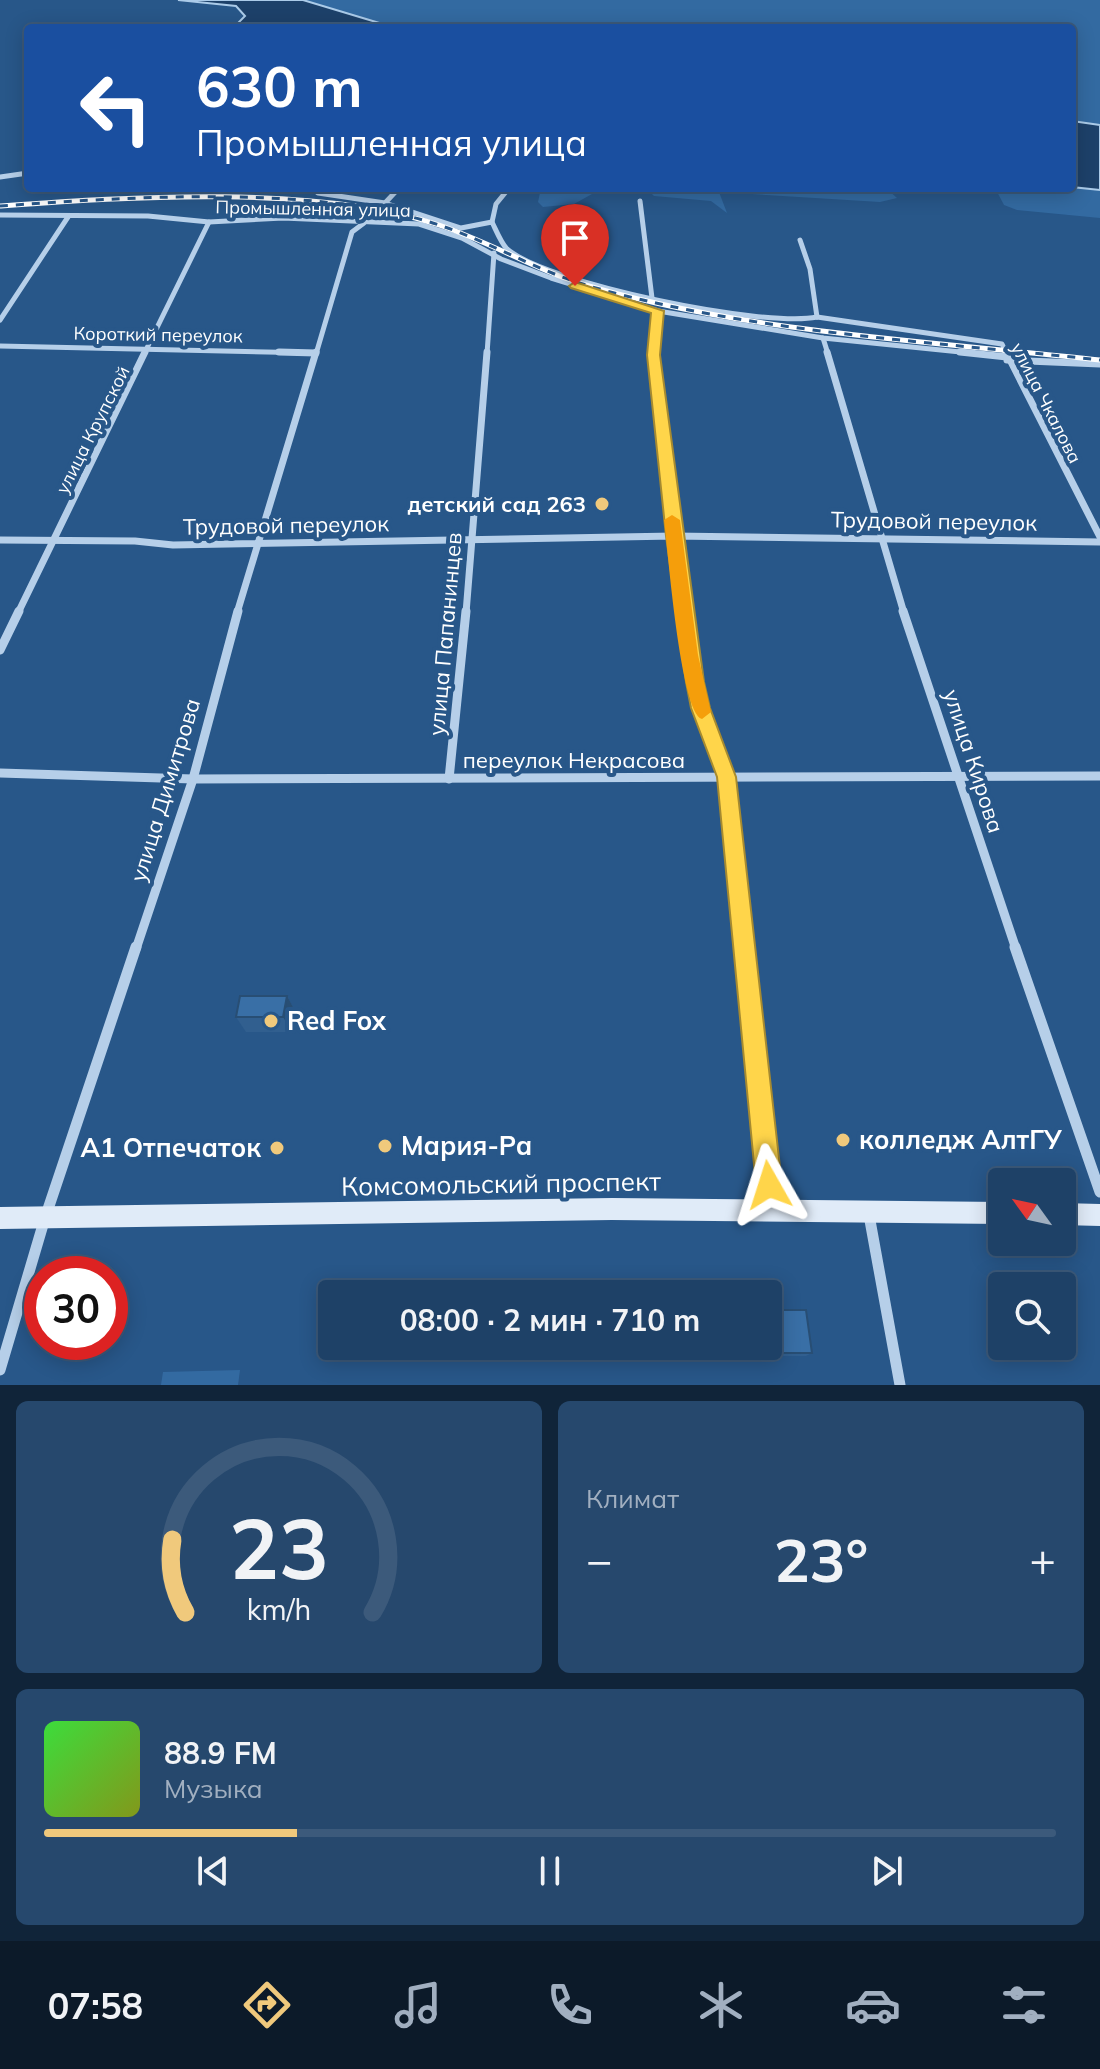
<!DOCTYPE html>
<html lang="ru">
<head>
<meta charset="utf-8">
<style>
	body { margin:0; font-family:Mulish,sans-serif; background:#26486d; color:#f1f3f6; height:100vh; display:flex; flex-direction:column; font-size:30px; white-space:nowrap }
	* { box-sizing:border-box; margin:0 }
	p { font-size:26px; color:#a1afc0 }
	.icon { flex:none; width:44px; height:44px; fill:none; stroke:currentColor; stroke-width:2; stroke-linecap:round; stroke-linejoin:round }
	.map { position:relative; height:1385px; overflow:hidden }
	.details { display:flex; flex-direction:column; gap:16px; padding:16px; background:#102439; flex:1 }
	.details>* { flex:none }
	.top-card { position:absolute; left:24px; top:24px; width:1052px; height:168px; border-radius:8px; box-shadow:0 4px 20px #0003,0 0 0 2px #3c5a7b; background:#1a4fa0; color:#fff; overflow:hidden }
	.needle { width:52px; rotate:303deg }
	.controls { position:absolute; left:988px; top:1168px; display:grid; gap:16px }
	.controls a { display:grid; place-items:center; width:88px; height:88px; border-radius:8px; background:#1e4167; box-shadow:0 4px 20px #0003,0 0 0 2px #3c5a7b; font-size:40px }
	.speed { position:absolute; left:24px; top:1256px; display:flex; gap:16px; font-size:40px; font-weight:700; text-align:center }
	.speed>* { display:grid; place-content:center; width:104px; height:104px; border-radius:50%; background:#1e4167; box-shadow:0 4px 20px #0003,0 0 0 2px #3c5a7b; line-height:1 }
	.speed .limit { border:12px solid #d22; background:#fff; color:#111 }
	.pin { position:absolute; display:grid; place-items:center; width:68px; height:68px; color:#fff; margin:-82px -34px; border-radius:50% 50% 50% 0; rotate:-45deg; box-shadow:0 0 8px #0007 }
	.pin .icon { rotate:45deg }
	.me { position:absolute; width:88px; margin:-44px; rotate:354deg; stroke-linejoin:round; filter:drop-shadow(0 0 6px #0008) }
	.turn { display:flex; align-items:center; gap:28px; height:168px; padding:0 40px; font-size:36px }
	.turn .icon { width:104px; height:104px; stroke-width:2.5 }
	.turn b { display:block; font-size:56px; line-height:68px }
	.big { font-size:60px; font-weight:700; line-height:1.1 }
	.details .card { flex:1; display:flex; flex-direction:column; justify-content:center; gap:12px; min-width:0; padding:0 28px; border-radius:12px; background:#26486d }
	.details .dial { align-items:center; gap:0 }
	.dial svg { height:208px; overflow:visible; fill:none; stroke:#3c5a7b; stroke-width:7; stroke-linecap:round; text-anchor:middle }
	.dial text { fill:#f1f3f6; stroke:none }
	.song { display:flex; align-items:center; gap:24px }
	.cover { width:96px; height:96px; border-radius:12px; background:linear-gradient(135deg,hsl(120 70% 55%),hsl(70 70% 35%)) }
	.played { height:8px; border-radius:4px; background:linear-gradient(90deg,#f0c97c 25%,#3c5a7b 25%) }
	.keys { display:flex; justify-content:space-around; direction:ltr }
	.heat { display:flex; justify-content:space-between; align-items:center; font-size:44px; direction:ltr }
	.details .tiles { flex:1; display:grid; gap:16px; grid-template-columns:1fr 1fr }
	.card:last-child { grid-column:span 2 }
	.trip { position:absolute; left:318px; top:1280px; width:464px; height:80px; border-radius:8px; background:#1e4167; box-shadow:0 4px 20px #0003,0 0 0 2px #3c5a7b; font-weight:700; line-height:80px; text-align:center }
	.tabs { display:flex; height:128px; justify-content:space-around; align-items:center; background:#0c1a29; color:#a1afc0 }
	.tabs .icon { width:56px; height:56px }
	.tabs .active { color:#f0c97c }
	.tabs b { font-size:36px; color:#f1f3f6 }
	.map>svg:first-child { display:block }
	.green { fill:#336aa1 }
	.water { fill:#1d416a; stroke:#abcbe9; stroke-width:2 }
	.lines { fill:none; stroke-linecap:round; stroke-linejoin:round }
	.minor-far3 { stroke:#b6cfe9; stroke-width:5 }
	.minor-far2 { stroke:#b6cfe9; stroke-width:7 }
	.minor-far1 { stroke:#b6cfe9; stroke-width:9 }
	.minor { stroke:#b6cfe9; stroke-width:11 }
	.secondary { fill:#e0ebf8; fill-rule:evenodd }
	.rail-casing { stroke:#fff; stroke-width:5 }
	.rail { stroke:#285789; stroke-width:3; stroke-dasharray:8; stroke-linecap:butt }
	.wall { fill:#315f8f }
	.shaded-wall { fill:#284e74 }
	.building { fill:#396fa6; stroke:#284e74; stroke-width:2 }
	.route { fill:#ffd54a; stroke:#a68a30; stroke-width:2 }
	.slow { fill:#f59e0b }
	.poi-dot { fill:#f0c97c; stroke:#285789; stroke-width:3 }
	.labels { text-anchor:middle; stroke-width:8; stroke-linejoin:round; paint-order:stroke }
	.far-street-label { font-size:18px; fill:#fff; stroke:#285789 }
	.poi-label { font-size:22px; font-weight:bold; fill:#fff; stroke:#285789; text-anchor:end }
	.street-label { font-size:22px; fill:#fff; stroke:#285789 }
	.near-poi-label { font-size:26px; font-weight:bold; fill:#fff; stroke:#285789; text-anchor:start }
	.near-street-label { font-size:26px; fill:#fff; stroke:#285789 }
</style>
</head>
<body>
<div class="map">
<svg width="1100" height="1385" viewBox="0 0 1100 1385">
	<rect width="100%" height="100%" fill="#285789"/>
	<!-- green -->
	<g class="green">
		<polygon points="303,0 1100,0 1100,125 1072,121 1072,28 396,28"/>
		<polygon points="1072,187 1100,190 1100,218 1017,210 1004,205 995,188"/>
		<polygon points="541,188 886,188 897,198 880,202 719,192 727,213 711,201 654,196 649,191 592,194 574,204 543,207 538,202"/>
		<polygon points="240,1370 238,1385 161,1385 163,1372"/>
	</g>
	<!-- water -->
	<g class="water">
		<polygon points="178,0 303,0 396,28 251,28 238,23 245,16 236,6"/>
		<polygon points="1072,121 1100,125 1100,190 1072,187"/>
	</g>
	<g class="lines">
		<!-- minor-far3 -->
		<g class="minor-far3">
			<polyline points="0,177 28,173"/>
			<path d="M312,188L318,193L385,203L461,228L492,222C496,230 501,243 507,249C548,284 764,328 817,317"/>
			<polyline points="640,201 652,298"/>
			<polyline points="385,203 399,188"/>
			<polyline points="0,215 148,216 209,222 283,218 419,224 462,238 501,259 551,278 658,311 823,338 980,354"/>
			<polyline points="492,222 496,204 509,188"/>
			<polyline points="800,240 810,269 817,317"/>
			<polyline points="567,273 583,234 583,213"/>
			<polyline points="817,317 1002,344 1007,354"/>
			<polyline points="0,320 68,217"/>
			<polyline points="823,338 828,354"/>
			<polyline points="0,346 316,353"/>
			<polyline points="144,354 209,222"/>
			<polyline points="316,354 352,232 364,223"/>
			<polyline points="487,354 494,253"/>
			<polyline points="654,354 658,311"/>
		</g>
		<!-- minor-far2 -->
		<g class="minor-far2">
			<polyline points="279,352 316,353"/>
			<polyline points="654,352 684,613"/>
			<polyline points="827,352 904,613"/>
			<polyline points="960,352 1007,357"/>
			<polyline points="1006,352 1100,537"/>
			<polyline points="1007,360 1100,364"/>
			<polyline points="0,540 135,541 173,545 674,536 1100,542"/>
			<polyline points="18,613 145,352"/>
			<polyline points="237,613 316,352"/>
			<polyline points="466,613 487,352"/>
		</g>
		<!-- minor-far1 -->
		<g class="minor-far1">
			<polyline points="684,611 700,708 726,777 744,949"/>
			<polyline points="903,611 1016,949"/>
			<polyline points="0,650 19,611"/>
			<polyline points="0,773 193,779 1100,776"/>
			<polyline points="449,779 466,611"/>
			<polyline points="136,949 193,779 238,611"/>
		</g>
		<!-- minor -->
		<g class="minor">
			<polyline points="744,947 772,1210"/>
			<polyline points="1015,947 1100,1192"/>
			<polyline points="869,1215 900,1385"/>
			<polyline points="0,1370 45,1218 136,947"/>
		</g>
		<!-- secondary -->
		<g class="secondary">
			<polygon points="612,1198 1002,1202 1002,1224 612,1220 0,1229 0,1207"/>
			<polygon points="1062,1203 1100,1204 1100,1226 1062,1225"/>
		</g>
		<!-- rail casing -->
		<g class="rail-casing">
			<path id="rail" d="M0,206C130,197 316,184 439,225C481,239 521,261 562,277C592,288 625,296 656,303C797,335 955,344 1100,360"/>
		</g>
		<!-- rail -->
		<use href="#rail" class="rail"/>
	</g>
	<!-- wall -->
	<g class="wall">
		<polygon points="287,996 295,1011 292,1032 246,1032 236,1017"/>
		<polygon points="607,1346 768,1346 812,1353 806,1356 607,1356"/>
	</g>
	<!-- shaded-wall -->
	<polygon class="shaded-wall" points="287,996 295,1011 292,1032 283,1017"/>
	<!-- building -->
	<g class="building">
		<polygon points="240,996 287,996 283,1017 236,1017"/>
		<polygon points="768,1310 806,1310 812,1353 609,1353 609,1346 768,1346"/>
	</g>
	<!-- route -->
	<polygon class="route" points="575,282 664,311 660,355 704,682 710,708 736,777 782,1185 778,1194 769,1198 760,1194 756,1185 717,777 691,708 686,682 666,536 647,355 651,313 571,288 569,286"/>
	<!-- slow -->
	<path class="slow" d="M672,515L680,520L698,655L711,712L702,719C680,712 668,549 664,520Z"/>
	<!-- markers -->
	<g class="poi-dot">
		<circle cx="602" cy="504" r="8"/>
		<circle cx="271" cy="1021" r="8"/>
		<circle cx="843" cy="1140" r="8"/>
		<circle cx="385" cy="1146" r="8"/>
		<circle cx="277" cy="1148" r="8"/>
	</g>
	<g class="labels">
		<!-- far-street labels -->
		<g class="far-street-label">
			<text transform="translate(313 209) rotate(1)" y="6">Промышленная улица</text>
			<text transform="translate(158 335) rotate(1)" y="6">Короткий переулок</text>
			<text transform="translate(1046 403) rotate(63)" y="6">улица Чкалова</text>
			<text transform="translate(93 430) rotate(-63)" y="6">улица Крупской</text>
		</g>
		<!-- poi labels -->
		<g class="poi-label">
			<text x="586" y="512">детский сад 263</text>
		</g>
		<!-- street labels -->
		<g class="street-label">
			<text transform="translate(934 521) rotate(1)" y="8">Трудовой переулок</text>
			<text transform="translate(286 525) rotate(-1)" y="8">Трудовой переулок</text>
			<text transform="translate(445 634) rotate(-85)" y="8">улица Папанинцев</text>
			<text x="574" y="768">переулок Некрасова</text>
			<text transform="translate(974 761) rotate(72)" y="8">улица Кирова</text>
			<text transform="translate(165 790) rotate(-73)" y="8">улица Димитрова</text>
		</g>
		<!-- near-poi labels -->
		<g class="near-poi-label">
			<text x="287" y="1030">Red Fox</text>
			<text x="859" y="1149">колледж АлтГУ</text>
			<text x="401" y="1155">Мария-Ра</text>
			<text x="261" y="1157" text-anchor="end">А1 Отпечаток</text>
		</g>
		<!-- near-street labels -->
		<g class="near-street-label">
			<text transform="translate(501 1184) rotate(-1)" y="9">Комсомольский проспект</text>
		</g>
	</g>
</svg>
<div class="controls">
<a><svg class="needle" viewBox="-14 -14 28 28"><path d="M0-13l5 13h-10z" fill="#e53935"/><path d="M0 13l5-13h-10z" fill="#a1afc0"/></svg></a>
<a><svg class="icon" aria-label="search" viewBox="0 0 24 24"><circle cx="10" cy="10" r="6"/><path d="M15 15l6 6"/></svg></a>
</div>
<div class="speed"><div class="limit">30</div></div>
<div class="pin" style="left:575px;top:286px;background:#d93025"><svg class="icon" aria-label="arrive" viewBox="0 0 24 24"><path d="M6 21V4h12l-3 4 3 4H6"/></svg></div>
<svg class="me" style="left:769px;top:1185px" viewBox="-20 -20 40 40"><path d="M0-17L14 15 0 8-14 15z" fill="#ffd54a" stroke="#fff" stroke-width="4"/></svg>
<div class="trip">08:00 · 2 мин · 710 m</div>
<div class="top-card">
<div class="turn"><svg class="icon" aria-label="left" viewBox="0 0 24 24"><path d="M17 20v-9H6M10 6l-5 5 5 5"/></svg><div><b>630 m</b>Промышленная улица</div></div>
</div>
</div>
<section class="details">
<div class="tiles">
<div class="card dial"><svg viewBox="0 0 100 80">
<path d="M14 69A42 42 0 1 1 86 69"/>
<path d="M14 69A42 42 0 0 1 9 41" stroke="#f0c97c"/>
<text x="50" y="56" font-size="32" font-weight="700">23</text>
<text x="50" y="72" font-size="11">km/h</text>
</svg></div>
<div class="card"><p>Климат</p>
<div class="heat"><a>−</a><b class="big">23°</b><a>+</a></div>
</div>
<div class="card">
<div class="song"><i class="cover"></i><div><b>88.9 FM</b><p>Музыка</p></div></div>
<div class="played"></div>
<div class="keys"><svg class="icon" aria-label="previous" viewBox="0 0 24 24"><path d="M18 5L8 12l10 7zM5 5v14"/></svg><svg class="icon" aria-label="pause" viewBox="0 0 24 24"><path d="M8 5v14M16 5v14"/></svg><svg class="icon" aria-label="next" viewBox="0 0 24 24"><path d="M6 5l10 7-10 7zM19 5v14"/></svg></div>
</div>
</div>
</section>
<nav class="tabs">
<b>07:58</b>
<svg class="icon active" aria-label="directions" viewBox="0 0 24 24"><path d="M12 3l9 9-9 9-9-9zM9 14v-3h6M13 9l2 2-2 2"/></svg>
<svg class="icon" aria-label="music" viewBox="0 0 24 24"><path d="M9 18V5l10-2v13"/><circle cx="6" cy="18" r="3"/><circle cx="16" cy="16" r="3"/></svg>
<svg class="icon" aria-label="phone" viewBox="0 0 24 24"><path d="M5 4h4l2 5-3 2q2 4 5 5l2-3 5 2v4C11 20 4 13 5 4z"/></svg>
<svg class="icon" aria-label="climate" viewBox="0 0 24 24"><path d="M12 3v18M4 7l16 10M4 17L20 7"/></svg>
<svg class="icon" aria-label="car" viewBox="0 0 24 24"><path d="M5 17H2v-5l4-1 3-4h7l3 4 3 1v5h-3M9 17h6M6 11h13"/><circle cx="7" cy="17" r="2"/><circle cx="17" cy="17" r="2"/></svg>
<svg class="icon" aria-label="filters" viewBox="0 0 24 24"><path d="M4 7h16M4 17h16"/><circle cx="9" cy="7" r="2"/><circle cx="15" cy="17" r="2"/></svg>
</nav>
</body>
</html>
